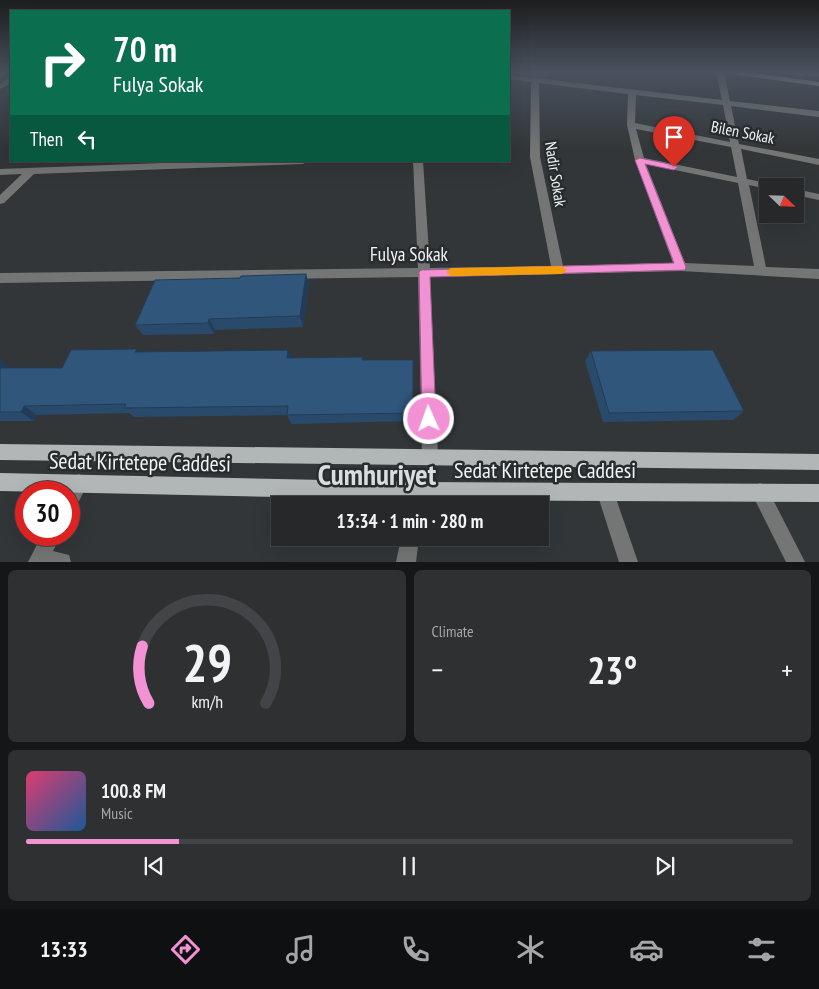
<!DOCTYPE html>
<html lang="en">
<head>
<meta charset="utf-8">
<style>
	body { margin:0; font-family:"PT Sans Narrow",sans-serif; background:#2e3032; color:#f1f3f6; height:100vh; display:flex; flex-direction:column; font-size:19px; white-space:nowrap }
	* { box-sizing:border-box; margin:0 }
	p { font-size:16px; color:#a4a6a8 }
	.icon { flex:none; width:28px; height:28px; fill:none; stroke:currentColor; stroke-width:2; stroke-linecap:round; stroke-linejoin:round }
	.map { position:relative; height:562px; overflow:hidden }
	.sheet { display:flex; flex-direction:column; gap:8px; padding:8px; background:#151617; flex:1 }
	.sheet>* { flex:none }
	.hud { position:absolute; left:10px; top:10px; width:500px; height:152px; border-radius:0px; box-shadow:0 5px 20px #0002,0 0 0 1px #424447; background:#0b6e4f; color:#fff; overflow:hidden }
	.needle { width:32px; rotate:113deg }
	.fabs { position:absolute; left:759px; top:178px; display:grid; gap:10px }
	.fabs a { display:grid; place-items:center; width:45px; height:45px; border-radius:0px; background:#26282a; box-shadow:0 5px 20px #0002,0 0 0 1px #424447; font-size:25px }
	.speed { position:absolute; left:15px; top:481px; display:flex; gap:10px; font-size:25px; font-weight:700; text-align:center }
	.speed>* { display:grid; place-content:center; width:65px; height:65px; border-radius:50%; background:#26282a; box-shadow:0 5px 20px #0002,0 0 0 1px #424447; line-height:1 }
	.speed .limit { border:8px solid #d22; background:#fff; color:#111 }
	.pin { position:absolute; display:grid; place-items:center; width:42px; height:42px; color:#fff; margin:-51px -21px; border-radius:50% 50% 50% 0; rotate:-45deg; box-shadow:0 0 5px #0007 }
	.pin .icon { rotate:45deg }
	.me { position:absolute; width:55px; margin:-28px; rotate:358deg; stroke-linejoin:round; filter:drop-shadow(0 0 4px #0008) }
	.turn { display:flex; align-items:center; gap:18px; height:105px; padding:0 20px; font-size:22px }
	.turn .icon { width:65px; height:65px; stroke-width:2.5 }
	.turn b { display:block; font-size:35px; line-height:42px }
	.then { display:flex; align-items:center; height:48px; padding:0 20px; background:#0003; gap:10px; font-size:19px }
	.big { font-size:38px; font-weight:600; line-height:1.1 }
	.sheet .widget { flex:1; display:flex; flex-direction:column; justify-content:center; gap:8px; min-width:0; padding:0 18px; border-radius:8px; background:#2e3032 }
	.sheet .dial { align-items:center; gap:0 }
	.dial svg { height:130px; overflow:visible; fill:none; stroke:#424447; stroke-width:7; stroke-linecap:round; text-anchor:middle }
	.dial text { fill:#f1f3f6; stroke:none }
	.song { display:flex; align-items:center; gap:15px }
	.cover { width:60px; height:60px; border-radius:8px; background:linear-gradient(135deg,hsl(340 70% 55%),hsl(210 70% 35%)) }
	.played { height:5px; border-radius:2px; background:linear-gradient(90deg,#f391d5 20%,#424447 20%) }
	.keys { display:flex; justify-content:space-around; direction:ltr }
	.heat { display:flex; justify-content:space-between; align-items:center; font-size:28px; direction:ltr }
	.sheet .tiles { flex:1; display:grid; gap:8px; grid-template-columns:1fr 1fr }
	.widget:last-child { grid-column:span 2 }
	.trip { position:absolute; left:271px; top:496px; width:278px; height:50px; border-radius:0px; background:#26282a; box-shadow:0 5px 20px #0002,0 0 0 1px #424447; font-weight:600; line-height:50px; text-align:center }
	.tab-bar { display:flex; height:80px; justify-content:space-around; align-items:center; background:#0f1011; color:#a4a6a8 }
	.tab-bar .icon { width:35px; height:35px }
	.tab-bar .active { color:#f391d5 }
	.tab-bar b { font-size:22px; color:#f1f3f6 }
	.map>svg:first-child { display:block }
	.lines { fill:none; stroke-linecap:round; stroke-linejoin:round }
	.minor { fill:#747676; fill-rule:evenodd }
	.major { fill:#b1b6b6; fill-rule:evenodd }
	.wall { fill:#2a4a6b }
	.shaded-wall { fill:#223c57 }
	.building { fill:#31567c; stroke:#223c57 }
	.route { fill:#f391d5; stroke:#9e5e8a }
	.slow { fill:#f59e0b }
	.labels { text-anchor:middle; stroke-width:5; stroke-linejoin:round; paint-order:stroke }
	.far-street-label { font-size:16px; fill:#f1f4f5; stroke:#282c2e }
	.street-label { font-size:19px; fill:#f1f4f5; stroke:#282c2e }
	.near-street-label { font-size:22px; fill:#f1f4f5; stroke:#282c2e }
	.near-district-label { font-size:29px; font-weight:bold; fill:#d8dddf; stroke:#282c2e }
</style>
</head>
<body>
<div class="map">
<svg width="819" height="562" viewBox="0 0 819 562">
	<rect width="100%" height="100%" fill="#323638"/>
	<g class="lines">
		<!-- minor -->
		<g class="minor">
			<path d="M716,72H724L730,101L819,111V117L731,106L739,144L819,159V165L741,149L747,179L772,184L773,186H768V189L749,185L766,267L819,269V279L681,271L430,277L438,456L436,462L430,464L424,462L422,456L418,277L0,283V273L418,268L413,161H423L430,268L551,266L530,157L531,82L509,79V75L722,100ZM539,83L628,94L627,125L635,160L673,263L563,266L540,157ZM636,95L723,105L730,142L635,123ZM636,129L731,147L737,177L644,158ZM646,164L738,183L754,266L685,263Z"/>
			<polygon points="777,72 819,73 819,77 781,74"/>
			<polygon points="8,78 11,78 11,83 0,89 0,84"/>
			<polygon points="216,161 308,161 303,164 34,174 4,203 0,204 0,195 22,174 0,175 0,169"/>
			<polygon points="795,189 819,194 819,200 795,195"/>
			<polygon points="79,474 85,477 88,483 75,509 69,512 69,492 65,492 73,477"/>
			<polygon points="418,482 424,485 427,491 424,505 406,505 412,485"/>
			<polygon points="760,483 766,486 805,562 786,562 751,492 754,486"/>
			<polygon points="606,484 612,487 638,562 619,562 597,493 600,487"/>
			<polygon points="42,535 61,535 53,551 69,555 71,562 28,562"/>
			<polygon points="401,538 419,538 416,562 396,562"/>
		</g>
		<!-- major -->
		<g class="major">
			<polygon points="728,72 748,72 819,82 819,86 732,74"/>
			<polygon points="0,444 819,454 819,470 0,460"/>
			<polygon points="0,473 418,482 819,484 819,502 418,500 0,491"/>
		</g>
	</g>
	<!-- wall -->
	<g class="wall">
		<polygon points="306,274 309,285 303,327 215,330 214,334 143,335 135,325 240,278"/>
		<polygon points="591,351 744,411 733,420 603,422 585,361"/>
		<polygon points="140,352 291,358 362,357 363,360 413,360 413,421 291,424 287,415 134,417 129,413 37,415 34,421 0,421 0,360 8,365 6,368 62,368"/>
	</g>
	<!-- shaded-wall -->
	<g class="shaded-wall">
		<polygon points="306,274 309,285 303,327 300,316"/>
		<polygon points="209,319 215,330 214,334 208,323"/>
		<polygon points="288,350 292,360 287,358"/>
		<polygon points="0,360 8,365 0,377"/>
		<polygon points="24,406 37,415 34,421 21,412"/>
	</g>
	<!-- building -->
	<g class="building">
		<polygon points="306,274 300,316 209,319 208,323 135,325 155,280 240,278 241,276"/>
		<polygon points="137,349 135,352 288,350 287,358 362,357 362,360 413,360 413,413 287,415 288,406 124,408 126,404 24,406 21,412 0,412 0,368 62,368 71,350"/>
		<polygon points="713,350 744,411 609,413 591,351"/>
	</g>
	<!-- sky -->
	<linearGradient id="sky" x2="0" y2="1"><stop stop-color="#1c1e1f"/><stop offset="0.48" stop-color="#49525e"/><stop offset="1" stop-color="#49525e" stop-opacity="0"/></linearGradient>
	<rect width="819" height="150" fill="url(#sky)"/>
	<!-- route -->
	<polygon class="route" points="640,158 674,165 678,167 674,170 645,164 686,267 685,270 430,277 436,419 434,424 429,426 424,424 422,419 419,272 421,270 674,263 635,160"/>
	<!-- slow -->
	<polygon class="slow" points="562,266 567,270 562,274 451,276 446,272 451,268"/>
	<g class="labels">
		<!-- far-street labels -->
		<g class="far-street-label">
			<text transform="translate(743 132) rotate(11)" y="6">Bilen Sokak</text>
			<text transform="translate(556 174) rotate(81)" y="6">Nadir Sokak</text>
		</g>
		<!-- street labels -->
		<g class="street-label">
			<text x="409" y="261">Fulya Sokak</text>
		</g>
		<!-- near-street labels -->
		<g class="near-street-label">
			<text transform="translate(140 462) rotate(1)" y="8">Sedat Kirtetepe Caddesi</text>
			<text x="545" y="478">Sedat Kirtetepe Caddesi</text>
		</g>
		<!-- near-district labels -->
		<g class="near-district-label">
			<text x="377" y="485">Cumhuriyet</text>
		</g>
	</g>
</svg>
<div class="fabs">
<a><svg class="needle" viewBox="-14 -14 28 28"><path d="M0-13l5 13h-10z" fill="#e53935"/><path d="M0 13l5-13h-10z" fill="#a4a6a8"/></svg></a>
</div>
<div class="speed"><div class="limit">30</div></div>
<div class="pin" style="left:674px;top:167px;background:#d93025"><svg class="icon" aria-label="arrive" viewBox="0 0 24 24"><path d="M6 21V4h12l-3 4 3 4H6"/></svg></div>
<svg class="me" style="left:429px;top:419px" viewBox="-20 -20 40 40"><circle r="17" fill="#f391d5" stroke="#fff" stroke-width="3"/><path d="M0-11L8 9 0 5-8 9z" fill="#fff"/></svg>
<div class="trip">13:34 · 1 min · 280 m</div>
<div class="hud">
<div class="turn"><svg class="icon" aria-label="right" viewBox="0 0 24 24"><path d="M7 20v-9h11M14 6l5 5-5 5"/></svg><div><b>70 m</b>Fulya Sokak</div></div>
<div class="then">Then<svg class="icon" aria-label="left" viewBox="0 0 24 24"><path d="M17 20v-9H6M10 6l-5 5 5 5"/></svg></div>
</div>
</div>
<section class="sheet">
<div class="tiles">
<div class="widget dial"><svg viewBox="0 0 100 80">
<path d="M14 69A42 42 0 1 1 86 69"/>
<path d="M14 69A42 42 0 0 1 10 34" stroke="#f391d5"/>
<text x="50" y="56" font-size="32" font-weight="700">29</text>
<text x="50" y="72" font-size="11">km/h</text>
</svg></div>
<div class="widget"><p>Climate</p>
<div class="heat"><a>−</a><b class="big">23°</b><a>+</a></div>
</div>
<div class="widget">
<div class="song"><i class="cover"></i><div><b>100.8 FM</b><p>Music</p></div></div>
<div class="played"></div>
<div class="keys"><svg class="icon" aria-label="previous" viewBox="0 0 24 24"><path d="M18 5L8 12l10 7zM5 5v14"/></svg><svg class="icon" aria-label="pause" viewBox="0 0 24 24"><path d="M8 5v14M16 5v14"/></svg><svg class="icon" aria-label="next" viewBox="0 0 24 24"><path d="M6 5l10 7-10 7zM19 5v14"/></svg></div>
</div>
</div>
</section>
<nav class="tab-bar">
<b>13:33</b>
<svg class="icon active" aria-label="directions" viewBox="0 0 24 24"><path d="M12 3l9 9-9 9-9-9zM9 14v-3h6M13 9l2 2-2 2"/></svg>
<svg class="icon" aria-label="music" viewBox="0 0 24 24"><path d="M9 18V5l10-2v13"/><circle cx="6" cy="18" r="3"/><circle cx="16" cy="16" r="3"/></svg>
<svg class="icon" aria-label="phone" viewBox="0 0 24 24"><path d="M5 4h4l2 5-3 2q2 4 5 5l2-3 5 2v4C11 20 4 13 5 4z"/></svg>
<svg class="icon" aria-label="climate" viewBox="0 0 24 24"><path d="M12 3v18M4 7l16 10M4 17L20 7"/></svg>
<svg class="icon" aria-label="car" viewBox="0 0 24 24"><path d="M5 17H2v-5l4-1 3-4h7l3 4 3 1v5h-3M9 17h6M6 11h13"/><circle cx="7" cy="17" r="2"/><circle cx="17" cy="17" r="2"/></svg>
<svg class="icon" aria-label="filters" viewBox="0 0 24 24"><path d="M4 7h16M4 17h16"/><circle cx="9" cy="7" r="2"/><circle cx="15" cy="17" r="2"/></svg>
</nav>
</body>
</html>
